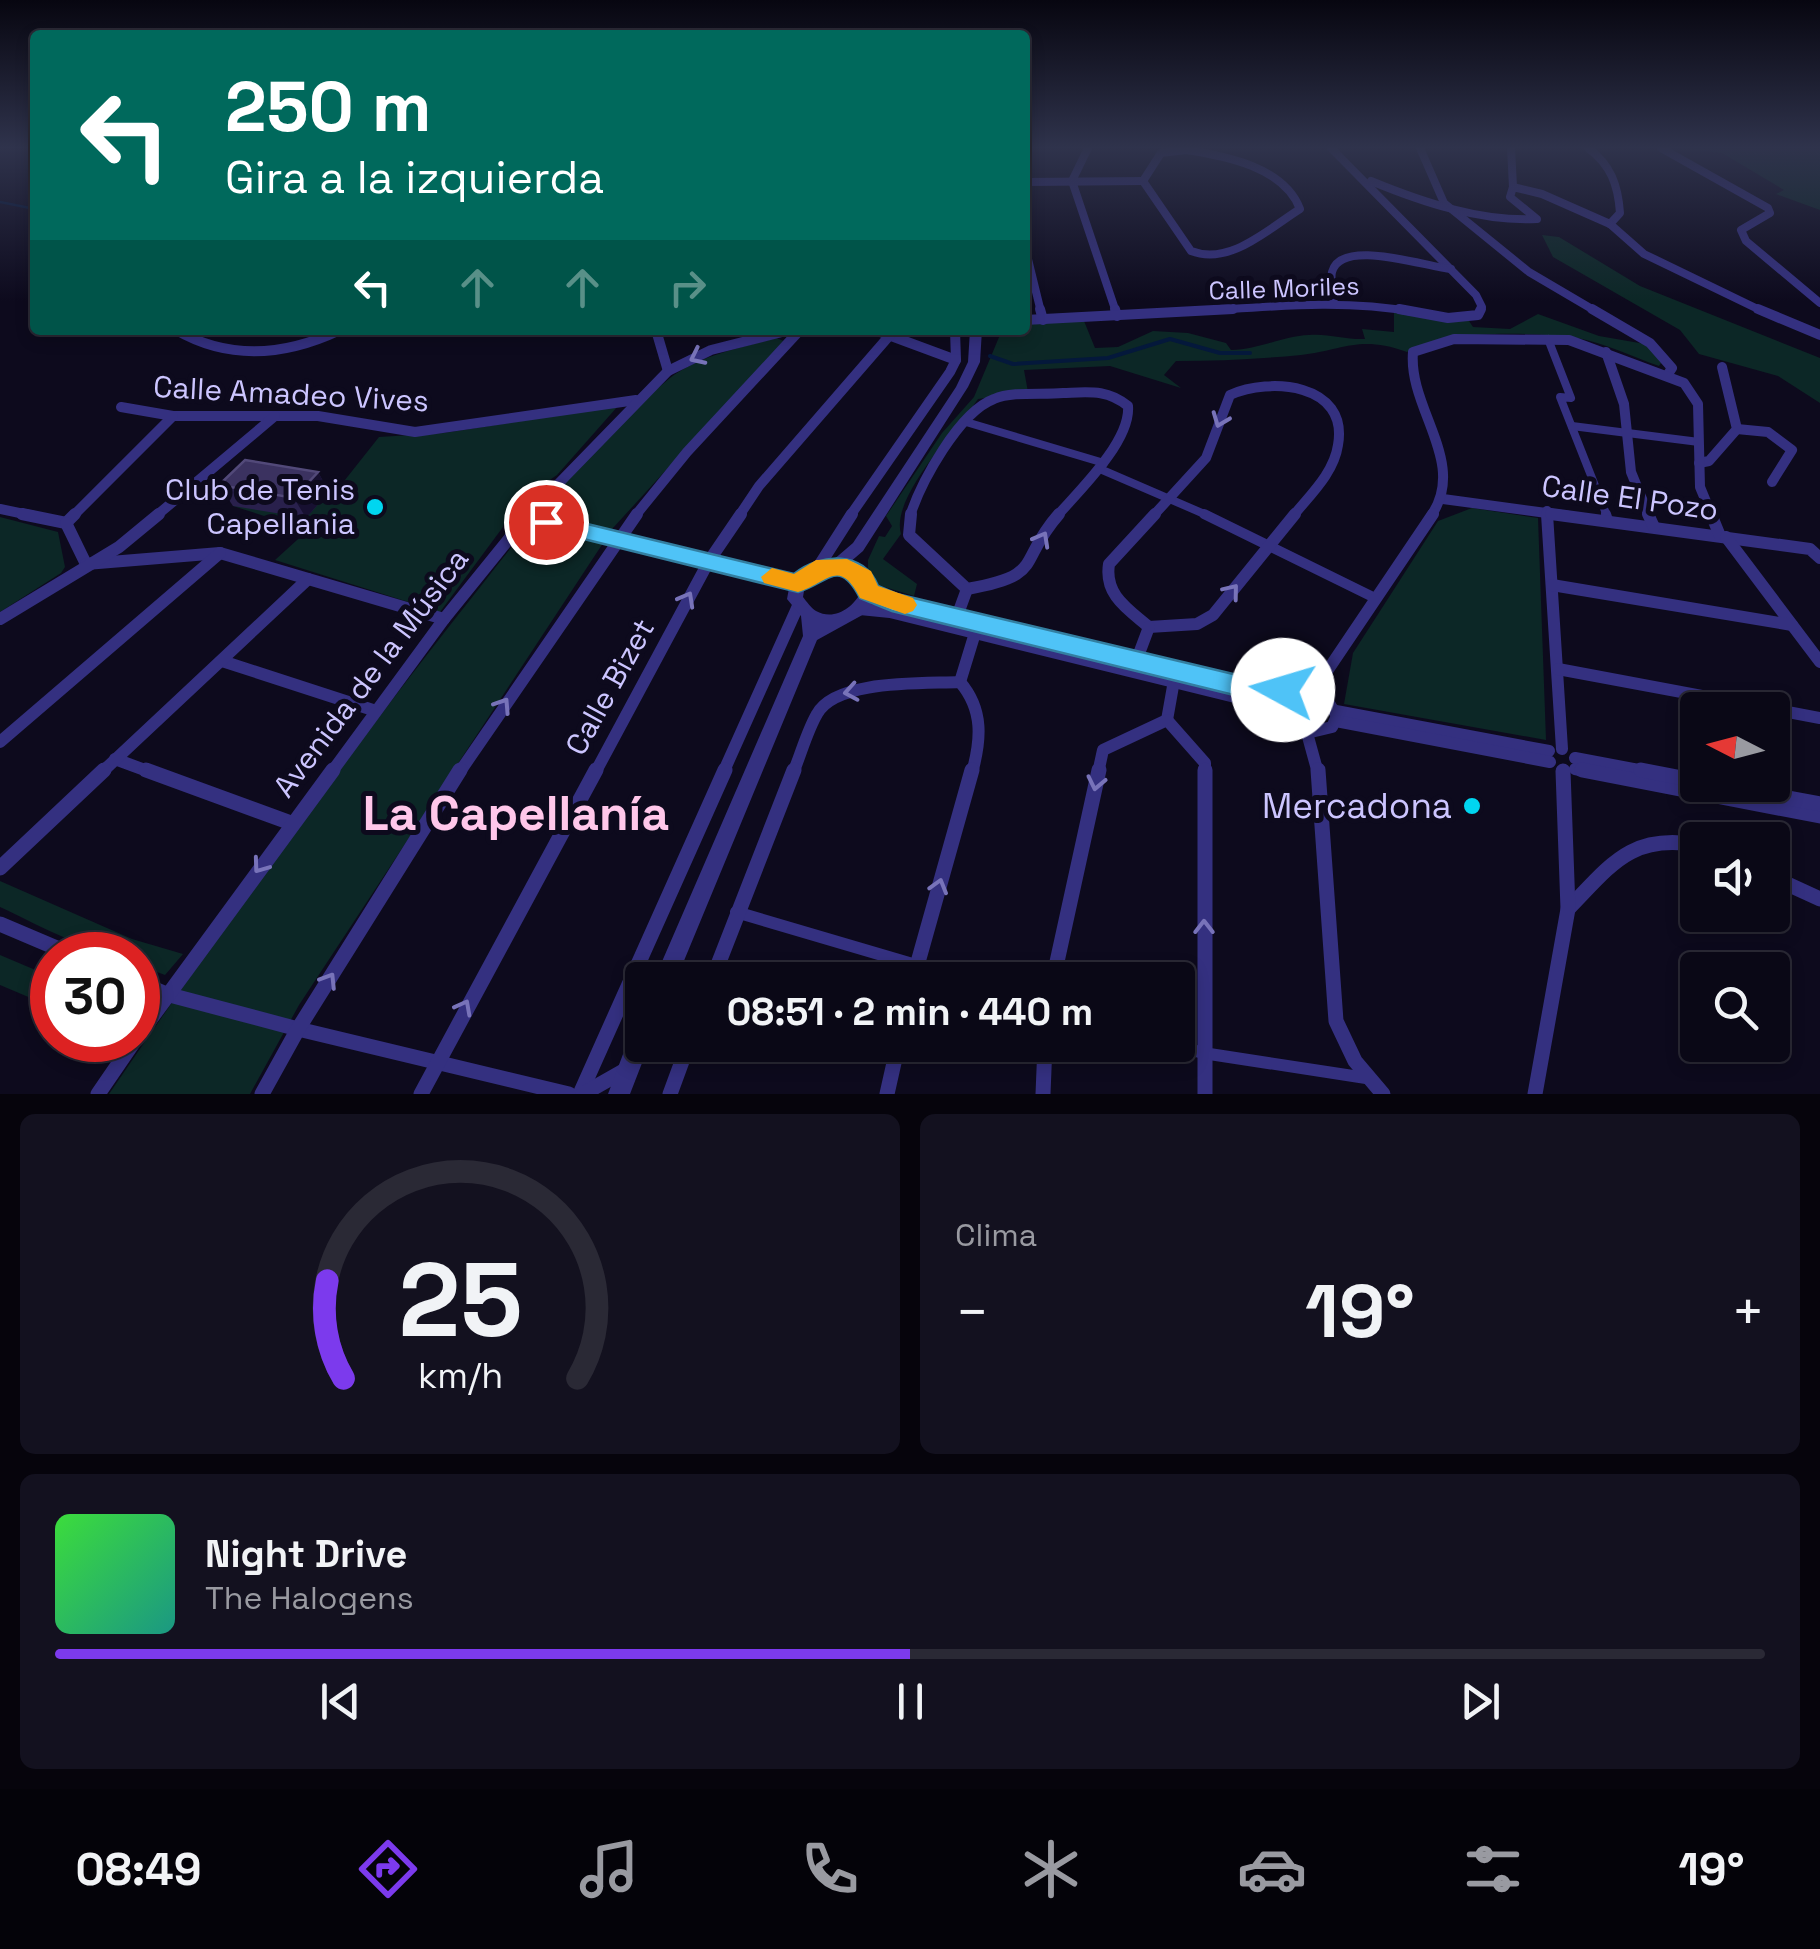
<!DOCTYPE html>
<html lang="es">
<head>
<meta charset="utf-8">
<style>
	body { margin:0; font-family:"Space Grotesk",sans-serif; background:#13111f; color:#f1f3f6; height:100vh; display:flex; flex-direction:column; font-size:38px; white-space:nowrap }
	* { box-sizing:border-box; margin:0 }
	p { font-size:32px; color:#999aa1 }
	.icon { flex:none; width:55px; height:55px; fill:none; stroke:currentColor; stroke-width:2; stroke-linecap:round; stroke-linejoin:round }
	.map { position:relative; height:1094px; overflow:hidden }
	.sheet { display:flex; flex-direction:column; gap:20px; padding:20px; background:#06040c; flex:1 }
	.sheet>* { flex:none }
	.banner { position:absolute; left:30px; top:30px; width:1000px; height:305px; border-radius:10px; box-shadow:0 5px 15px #0003,0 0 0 2px #2a2935; background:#00695c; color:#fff; overflow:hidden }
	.needle { width:65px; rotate:276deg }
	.tools { position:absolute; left:1680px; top:692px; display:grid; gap:20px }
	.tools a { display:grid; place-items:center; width:110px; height:110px; border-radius:10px; background:#0a0816; box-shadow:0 5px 15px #0003,0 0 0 2px #2a2935; font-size:50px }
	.speed { position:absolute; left:30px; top:932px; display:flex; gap:20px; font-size:50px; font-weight:700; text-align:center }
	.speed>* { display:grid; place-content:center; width:130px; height:130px; border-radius:50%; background:#0a0816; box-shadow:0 5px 15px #0003,0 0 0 2px #2a2935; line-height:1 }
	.speed .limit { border:15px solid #d22; background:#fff; color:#111 }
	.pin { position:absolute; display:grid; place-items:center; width:85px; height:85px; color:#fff; margin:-42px; border:5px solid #fff; border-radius:50%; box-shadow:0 2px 10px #0007 }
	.me { position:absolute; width:110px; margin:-55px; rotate:276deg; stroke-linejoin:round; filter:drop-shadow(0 0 8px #0008) }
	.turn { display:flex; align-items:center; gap:35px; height:210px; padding:0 30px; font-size:45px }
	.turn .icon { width:130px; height:130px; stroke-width:2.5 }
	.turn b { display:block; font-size:70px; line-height:85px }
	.lanes { display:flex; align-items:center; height:95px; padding:0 30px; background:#0003; justify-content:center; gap:50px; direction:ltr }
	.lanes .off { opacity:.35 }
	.big { font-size:75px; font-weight:800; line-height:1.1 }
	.sheet .tile { flex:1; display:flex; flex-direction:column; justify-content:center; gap:15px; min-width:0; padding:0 35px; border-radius:15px; background:#13111f }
	.sheet .dial { align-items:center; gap:0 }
	.dial svg { height:260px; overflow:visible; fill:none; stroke:#2a2935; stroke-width:7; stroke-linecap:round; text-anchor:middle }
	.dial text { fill:#f1f3f6; stroke:none }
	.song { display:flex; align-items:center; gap:30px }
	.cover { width:120px; height:120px; border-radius:15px; background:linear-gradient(135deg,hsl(120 70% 55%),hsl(170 70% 35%)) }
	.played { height:10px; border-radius:5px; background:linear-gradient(90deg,#7c3aed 50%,#2a2935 50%) }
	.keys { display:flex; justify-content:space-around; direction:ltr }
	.heat { display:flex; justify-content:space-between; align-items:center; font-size:55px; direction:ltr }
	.sheet .tiles { flex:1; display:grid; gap:20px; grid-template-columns:1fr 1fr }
	.tile:last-child { grid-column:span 2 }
	.trip { position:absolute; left:625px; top:962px; width:570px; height:100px; border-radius:10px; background:#0a0816; box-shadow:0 5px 15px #0003,0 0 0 2px #2a2935; font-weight:800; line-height:100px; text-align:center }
	.dock { display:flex; height:160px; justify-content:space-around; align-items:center; background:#040309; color:#999aa1 }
	.dock .icon { width:70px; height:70px }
	.dock .on { color:#7c3aed }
	.dock b { font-size:45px; color:#f1f3f6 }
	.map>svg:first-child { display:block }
	.green { fill:#0c2726 }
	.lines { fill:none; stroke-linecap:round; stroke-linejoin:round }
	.stream-far1 { stroke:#04183b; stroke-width:2.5 }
	.stream { stroke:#04183b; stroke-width:4 }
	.pedestrian-far2 { stroke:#343080; stroke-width:8 }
	.pedestrian-far1 { stroke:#343080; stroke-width:10 }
	.pedestrian { stroke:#343080; stroke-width:12 }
	.minor-far3 { stroke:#343080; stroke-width:8 }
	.minor-far2 { stroke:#343080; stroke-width:10 }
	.minor-far1 { stroke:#343080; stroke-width:12 }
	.minor { stroke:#343080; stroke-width:15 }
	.tertiary { fill:#343080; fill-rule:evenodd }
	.wall { fill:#29204c }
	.shaded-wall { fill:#171031 }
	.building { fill:#3b3260; stroke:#524979; stroke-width:2.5 }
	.oneway { stroke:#7873b9 }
	.route { fill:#4fc3f7; stroke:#337fa1; stroke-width:2.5 }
	.slow { fill:#f59e0b }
	.poi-dot { fill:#00d6f0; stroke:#0d0a1d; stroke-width:4 }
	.labels { text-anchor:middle; stroke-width:10; stroke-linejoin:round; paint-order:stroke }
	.far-street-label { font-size:25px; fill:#ccc5ff; stroke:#0d0a1d }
	.street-label { font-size:30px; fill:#ccc5ff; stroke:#0d0a1d }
	.poi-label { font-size:30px; fill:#ccc5ff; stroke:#0d0a1d; text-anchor:end }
	.near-poi-label { font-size:35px; fill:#ccc5ff; stroke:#0d0a1d; text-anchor:end }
	.near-district-label { font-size:48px; font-weight:bold; fill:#ffc7ea; stroke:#0d0a1d }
</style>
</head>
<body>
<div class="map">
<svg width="1820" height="1094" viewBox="0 0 1820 1094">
	<rect width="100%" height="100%" fill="#0d0a1d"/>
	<!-- green -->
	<g class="green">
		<polygon points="1678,148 1820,148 1820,210 1776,194 1784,190 1722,153"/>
		<polygon points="1542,235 1559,237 1640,286 1820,358 1820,403 1778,376 1699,354 1680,330 1553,257"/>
		<path d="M1394,310L1469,321L1473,327L1510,329L1538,314L1599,336L1645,344L1663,360L1659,366C1633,357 1605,343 1577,338C1534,332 1442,329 1407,352C1359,335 1345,350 1301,355C1259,359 1218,361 1176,361L1164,375L1181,388L1110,366L1024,370L1028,392L978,399C958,429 890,497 901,534L883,559L917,584L914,596L875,584L868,571V560L879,536L885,537L892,526L886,516L942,433L974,397L1002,330H1025V324L1084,321L1095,348L1118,347L1153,331L1188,333L1226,343L1231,350C1258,350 1282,336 1309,335C1327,333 1347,340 1365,339L1362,329L1394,332Z"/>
		<path d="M776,338L784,341L613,528L299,1005L250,1094H109C220,931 336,770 458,615C523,533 588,444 670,378C700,355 740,348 776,338Z"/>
		<polygon points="618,406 557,475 508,509 503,527 440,612 275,560 308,530 233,506 263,477 337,490 379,437 444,433"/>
		<polygon points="1472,508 1538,518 1546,740 1344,704 1353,653 1438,521"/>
		<polygon points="0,517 58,532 65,567 61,573 0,612"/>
		<path d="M0,881L132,939L183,954L165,975L138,965V955C89,955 43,927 0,907Z"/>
		<polygon points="0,955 52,977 52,1007 0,985"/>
	</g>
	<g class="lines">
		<!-- stream-far1 -->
		<polyline class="stream-far1" points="0,202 35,209"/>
		<!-- stream -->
		<polyline class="stream" points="990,356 1013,364 1108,358 1170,339 1220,353 1250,353"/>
		<!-- pedestrian-far2 -->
		<g class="pedestrian-far2">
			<polyline points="1548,339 1571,398 1560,397 1607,516"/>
			<polyline points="966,422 1104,463"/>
			<polyline points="1572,426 1699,442"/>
			<polyline points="1100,469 1209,516"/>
		</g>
		<!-- pedestrian-far1 -->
		<g class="pedestrian-far1">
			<polyline points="1204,514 1375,598"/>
			<polyline points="1606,514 1608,520"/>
		</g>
		<!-- pedestrian -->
		<g class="pedestrian">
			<polyline points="736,912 967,980"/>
			<polyline points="1176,1045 1203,1053 1366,1078"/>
		</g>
		<!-- minor-far3 -->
		<g class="minor-far3">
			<polyline points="1088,148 1072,181 1116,312"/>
			<polyline points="1331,148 1476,295 1482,307 1480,312"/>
			<polyline points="1420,148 1444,203 1529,272 1597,312"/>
			<polyline points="1511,148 1513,187"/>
			<path d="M1588,148C1611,165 1618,185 1620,213L1610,224"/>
			<polyline points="1661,148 1768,208 1770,213 1741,230 1746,241 1820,303"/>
			<path d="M1186,150C1226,156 1284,167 1300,209C1268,229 1230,266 1191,251L1143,181L1161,153Z"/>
			<path d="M1371,181C1422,202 1481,222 1537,219L1510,197L1513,187L1542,194L1610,224"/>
			<polyline points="1025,182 1143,181"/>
			<polyline points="1610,224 1644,254 1764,312"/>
			<polyline points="1025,247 1041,312"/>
			<path d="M1334,304C1333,294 1330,281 1332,272C1341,237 1426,267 1451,269"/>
			<path d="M1184,312C1261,308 1338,298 1413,312"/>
		</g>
		<!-- minor-far2 -->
		<g class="minor-far2">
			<polyline points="1040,309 1043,320"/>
			<polyline points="1115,309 1117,316"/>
			<polyline points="1399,309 1448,318 1478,315 1481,309"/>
			<polyline points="1592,309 1650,343 1672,368 1668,374"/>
			<polyline points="1758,309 1820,335"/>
			<polyline points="1025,320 1233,309"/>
			<path d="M176,330C230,361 285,356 340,330"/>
			<polyline points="656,330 668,371"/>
			<polyline points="875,330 956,360"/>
			<polyline points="1606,352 1624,404 1631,472 1649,516"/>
			<polyline points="121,407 173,416 318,416 415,432 636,400"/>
			<polyline points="1737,429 1768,432 1792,450 1772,482"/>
			<polyline points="1699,463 1709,461 1737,429 1722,367"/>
			<polyline points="1443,499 1569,516"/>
			<polyline points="0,509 34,516"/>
			<polyline points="1547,511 1547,516"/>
			<polyline points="73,516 173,416"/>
			<polyline points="156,516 275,416"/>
			<polyline points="527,516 668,371 711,350 790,330"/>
			<polyline points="635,516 687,452 800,330"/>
			<polyline points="739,516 759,486 890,335"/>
			<polyline points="850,516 950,372 956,360 955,330"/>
			<path d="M910,516C921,482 959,412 994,399C1013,391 1042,395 1063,393C1089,392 1107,389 1128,406C1131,441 1079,491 1057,516"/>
			<path d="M1153,516L1206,458L1230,395C1269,377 1349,383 1338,445C1334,473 1310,495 1293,516"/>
			<path d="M1431,516C1468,462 1408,409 1413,352L1454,339L1569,340L1684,383L1698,404L1700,487L1712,516"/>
		</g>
		<!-- minor-far1 -->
		<g class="minor-far1">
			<polyline points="22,514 66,523"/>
			<path d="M911,514L909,535L967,589C1046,575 1016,563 1059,514"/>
			<path d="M1155,514L1109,564C1104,595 1128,609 1149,627L1197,624L1213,615L1295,514"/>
			<polyline points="1547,514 1562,749"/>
			<polyline points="1551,514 1810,549 1820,558"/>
			<polyline points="1648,514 1654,527"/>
			<polyline points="1711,514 1720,536"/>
			<polyline points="526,517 798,583"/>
			<polyline points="66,523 75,514"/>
			<polyline points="66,523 86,564"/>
			<polyline points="1726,537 1820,662"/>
			<polyline points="86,564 220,553 444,619"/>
			<polyline points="817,569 852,514"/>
			<polyline points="1552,585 1792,625"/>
			<polyline points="869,592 893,602 1250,688 1283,690"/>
			<polyline points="860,609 890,612 1247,700 1280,713"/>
			<polyline points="0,619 119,547 159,514"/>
			<polyline points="955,622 967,589"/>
			<polyline points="222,661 376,711"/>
			<polyline points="1134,667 1149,627"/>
			<polyline points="1558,669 1820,718"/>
			<polyline points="960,682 975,633"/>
			<path d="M1297,685L1323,694L1337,716L1332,727L1307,733C1289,726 1276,716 1279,695Z"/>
			<polyline points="1315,689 1433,514"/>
			<polyline points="1336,711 1549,751"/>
			<polyline points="1167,720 1175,675"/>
			<polyline points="1336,721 1550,762"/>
			<polyline points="1307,733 1318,773"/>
			<polyline points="0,742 220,553"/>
			<polyline points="1575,758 1655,773"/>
			<polyline points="115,759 153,773"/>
			<polyline points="1575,769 1595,773"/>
			<polyline points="101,773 308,579"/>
			<polyline points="331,773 444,619 529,514"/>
			<polyline points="459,773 637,514"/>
			<polyline points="595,773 709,561 741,514"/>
			<polyline points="723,773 798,606"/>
			<path d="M793,773C801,754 807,731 817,714C836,679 925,684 960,682C984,710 981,740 972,773"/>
			<polyline points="1098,773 1103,750 1167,720 1205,763 1205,773"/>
		</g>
		<!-- minor -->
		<g class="minor">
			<polyline points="146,770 291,823"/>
			<polyline points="1205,770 1205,1094"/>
			<polyline points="1318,770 1336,1021 1355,1061 1383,1094"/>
			<polyline points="1582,770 1820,816"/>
			<polyline points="1641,770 1698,781"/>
			<polyline points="1718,785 1820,804"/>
			<polyline points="0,868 104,770"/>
			<polyline points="1772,877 1820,899"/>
			<path d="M1568,909C1611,865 1631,833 1698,845"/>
			<polyline points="0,924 73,955"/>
			<polyline points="712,980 794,770"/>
			<polyline points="913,980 972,770"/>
			<polyline points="1053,980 1099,770"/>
			<polyline points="138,982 166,994 298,1029 569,1094"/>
			<polyline points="138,1036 333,770"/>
			<polyline points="98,1094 135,1040"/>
			<polyline points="262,1094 298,1029 460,770"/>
			<polyline points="421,1094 596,770"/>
			<polyline points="580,1094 725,770"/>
			<polyline points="583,1094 627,1069"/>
			<polyline points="670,1094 688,1045"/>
			<polyline points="887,1094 898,1045"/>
			<polyline points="1043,1094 1045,1045"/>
			<polyline points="1535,1094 1568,909 1563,771"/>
		</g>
		<!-- tertiary -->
		<g class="tertiary">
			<path d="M970,330H982L980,362L968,387L863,551L849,563L861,567L877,592L866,613L817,640L676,980H654L803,636L801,616L787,599L790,583L799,573L812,565L832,561L853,543L956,387L968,362ZM840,572L851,575L861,592C853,608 834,621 816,611C811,608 807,602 803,597L805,585L823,573Z"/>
			<polygon points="642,1022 642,1045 649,1045 630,1094 608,1094 634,1025"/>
		</g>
	</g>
	<!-- wall -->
	<polygon class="wall" points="318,472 329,492 306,518 233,506 219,485"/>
	<!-- shaded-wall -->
	<polygon class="shaded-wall" points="318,472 329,492 306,518 294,498"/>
	<!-- building -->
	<polygon class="building" points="245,460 318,472 294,498 219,485"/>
	<!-- one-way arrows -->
	<defs><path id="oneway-chevron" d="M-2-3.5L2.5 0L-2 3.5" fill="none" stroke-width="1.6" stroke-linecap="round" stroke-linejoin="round" transform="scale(2.5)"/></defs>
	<g class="oneway">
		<use href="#oneway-chevron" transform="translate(697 357) rotate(154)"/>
		<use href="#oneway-chevron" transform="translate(1220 420) rotate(111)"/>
		<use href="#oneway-chevron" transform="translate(1042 539) rotate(-61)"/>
		<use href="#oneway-chevron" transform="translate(1232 591) rotate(-51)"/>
		<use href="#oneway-chevron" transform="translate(687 599) rotate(-61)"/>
		<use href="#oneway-chevron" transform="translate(851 692) rotate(170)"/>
		<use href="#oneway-chevron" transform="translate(503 705) rotate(-57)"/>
		<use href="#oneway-chevron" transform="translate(1096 783) rotate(102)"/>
		<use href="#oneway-chevron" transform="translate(260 866) rotate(126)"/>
		<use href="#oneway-chevron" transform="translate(939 886) rotate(-74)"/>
		<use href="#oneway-chevron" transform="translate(1204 927) rotate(-90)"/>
		<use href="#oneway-chevron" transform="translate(329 980) rotate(-58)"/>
		<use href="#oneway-chevron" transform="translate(464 1007) rotate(-62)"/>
	</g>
	<!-- sky -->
	<linearGradient id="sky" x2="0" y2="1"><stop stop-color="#070610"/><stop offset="0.49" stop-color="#2f334c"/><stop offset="1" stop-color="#2f334c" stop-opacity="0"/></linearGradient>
	<rect width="1820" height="301" fill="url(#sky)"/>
	<!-- route -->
	<path class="route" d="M546,514L794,574C820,553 864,550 878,586L897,594L1250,678L1292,683L1296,690L1292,697L1250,699L892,611L860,598C839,557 828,583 798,592L539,528L535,522L539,516Z"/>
	<!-- slow -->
	<path class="slow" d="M847,559L871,571L878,586L913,598L917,605L913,611L905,614L860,598C839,557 828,583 798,592L764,583L761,577L772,568L794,574L816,560Z"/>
	<!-- markers -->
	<g class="poi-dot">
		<circle cx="375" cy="507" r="10"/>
		<circle cx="1472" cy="806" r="10"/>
	</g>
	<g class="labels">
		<!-- far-street labels -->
		<g class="far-street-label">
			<text transform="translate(1284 288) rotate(-2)" y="9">Calle Moriles</text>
		</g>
		<!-- street labels -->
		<g class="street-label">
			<text transform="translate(291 394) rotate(3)" y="10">Calle Amadeo Vives</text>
			<text transform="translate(1630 498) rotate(8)" y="10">Calle El Pozo</text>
			<text transform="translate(371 673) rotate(-53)" y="10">Avenida de la Música</text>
			<text transform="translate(610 687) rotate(-61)" y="10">Calle Bizet</text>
		</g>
		<!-- poi labels -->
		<g class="poi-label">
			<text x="355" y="500">Club de Tenis<tspan x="355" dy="34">Capellania</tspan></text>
		</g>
		<!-- near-poi labels -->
		<g class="near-poi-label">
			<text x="1452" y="818">Mercadona</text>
		</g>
		<!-- near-district labels -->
		<g class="near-district-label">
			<text x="516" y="830">La Capellanía</text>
		</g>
	</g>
</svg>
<div class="tools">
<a><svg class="needle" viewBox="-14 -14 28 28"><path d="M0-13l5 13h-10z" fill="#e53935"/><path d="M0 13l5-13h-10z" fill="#999aa1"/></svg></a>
<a><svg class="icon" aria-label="sound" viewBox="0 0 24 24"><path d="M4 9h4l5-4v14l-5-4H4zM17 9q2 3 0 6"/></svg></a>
<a><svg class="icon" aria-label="search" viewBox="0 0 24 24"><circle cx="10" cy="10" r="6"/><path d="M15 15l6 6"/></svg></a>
</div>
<div class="speed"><div class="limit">30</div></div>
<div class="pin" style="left:546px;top:522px;background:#d93025"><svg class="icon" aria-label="arrive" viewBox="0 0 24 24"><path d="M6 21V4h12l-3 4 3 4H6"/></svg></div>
<svg class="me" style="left:1283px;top:690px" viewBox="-20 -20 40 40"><circle r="19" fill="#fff"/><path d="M0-13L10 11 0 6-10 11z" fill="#4fc3f7"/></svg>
<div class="trip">08:51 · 2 min · 440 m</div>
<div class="banner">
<div class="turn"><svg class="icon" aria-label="left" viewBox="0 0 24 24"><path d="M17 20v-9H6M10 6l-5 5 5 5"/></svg><div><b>250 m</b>Gira a la izquierda</div></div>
<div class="lanes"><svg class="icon" aria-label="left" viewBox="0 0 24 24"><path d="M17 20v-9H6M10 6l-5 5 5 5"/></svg><svg class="icon off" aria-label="ahead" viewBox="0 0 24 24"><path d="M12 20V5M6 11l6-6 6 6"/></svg><svg class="icon off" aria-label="ahead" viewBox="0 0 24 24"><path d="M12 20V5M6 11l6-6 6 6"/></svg><svg class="icon off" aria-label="right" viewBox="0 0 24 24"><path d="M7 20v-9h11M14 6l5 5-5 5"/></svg></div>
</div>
</div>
<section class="sheet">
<div class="tiles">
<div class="tile dial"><svg viewBox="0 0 100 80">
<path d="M14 69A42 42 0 1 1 86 69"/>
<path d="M14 69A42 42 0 0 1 9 39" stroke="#7c3aed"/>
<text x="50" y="56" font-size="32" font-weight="700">25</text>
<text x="50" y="72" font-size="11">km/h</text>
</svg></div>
<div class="tile"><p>Clima</p>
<div class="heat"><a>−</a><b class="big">19°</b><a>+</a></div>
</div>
<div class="tile">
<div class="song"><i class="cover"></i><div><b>Night Drive</b><p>The Halogens</p></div></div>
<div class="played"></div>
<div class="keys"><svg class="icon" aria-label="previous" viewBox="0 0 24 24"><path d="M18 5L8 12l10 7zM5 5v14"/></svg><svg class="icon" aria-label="pause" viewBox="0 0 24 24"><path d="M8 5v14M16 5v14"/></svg><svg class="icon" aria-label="next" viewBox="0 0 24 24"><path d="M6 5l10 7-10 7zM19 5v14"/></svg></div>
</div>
</div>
</section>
<nav class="dock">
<b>08:49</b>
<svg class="icon on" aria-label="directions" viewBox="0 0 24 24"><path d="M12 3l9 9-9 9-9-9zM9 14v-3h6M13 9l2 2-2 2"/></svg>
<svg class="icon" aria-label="music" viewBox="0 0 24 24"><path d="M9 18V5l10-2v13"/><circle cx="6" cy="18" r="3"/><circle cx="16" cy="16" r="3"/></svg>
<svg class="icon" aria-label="phone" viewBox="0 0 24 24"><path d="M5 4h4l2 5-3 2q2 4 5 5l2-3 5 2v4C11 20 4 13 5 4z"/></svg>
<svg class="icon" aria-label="climate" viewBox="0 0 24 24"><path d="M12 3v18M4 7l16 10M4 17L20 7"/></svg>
<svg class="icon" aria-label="car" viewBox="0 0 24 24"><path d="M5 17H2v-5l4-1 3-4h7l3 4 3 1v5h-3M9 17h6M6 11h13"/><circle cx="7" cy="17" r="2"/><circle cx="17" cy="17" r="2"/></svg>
<svg class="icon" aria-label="filters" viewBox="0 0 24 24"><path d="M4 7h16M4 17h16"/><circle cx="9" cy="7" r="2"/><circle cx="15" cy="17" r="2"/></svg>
<b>19°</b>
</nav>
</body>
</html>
